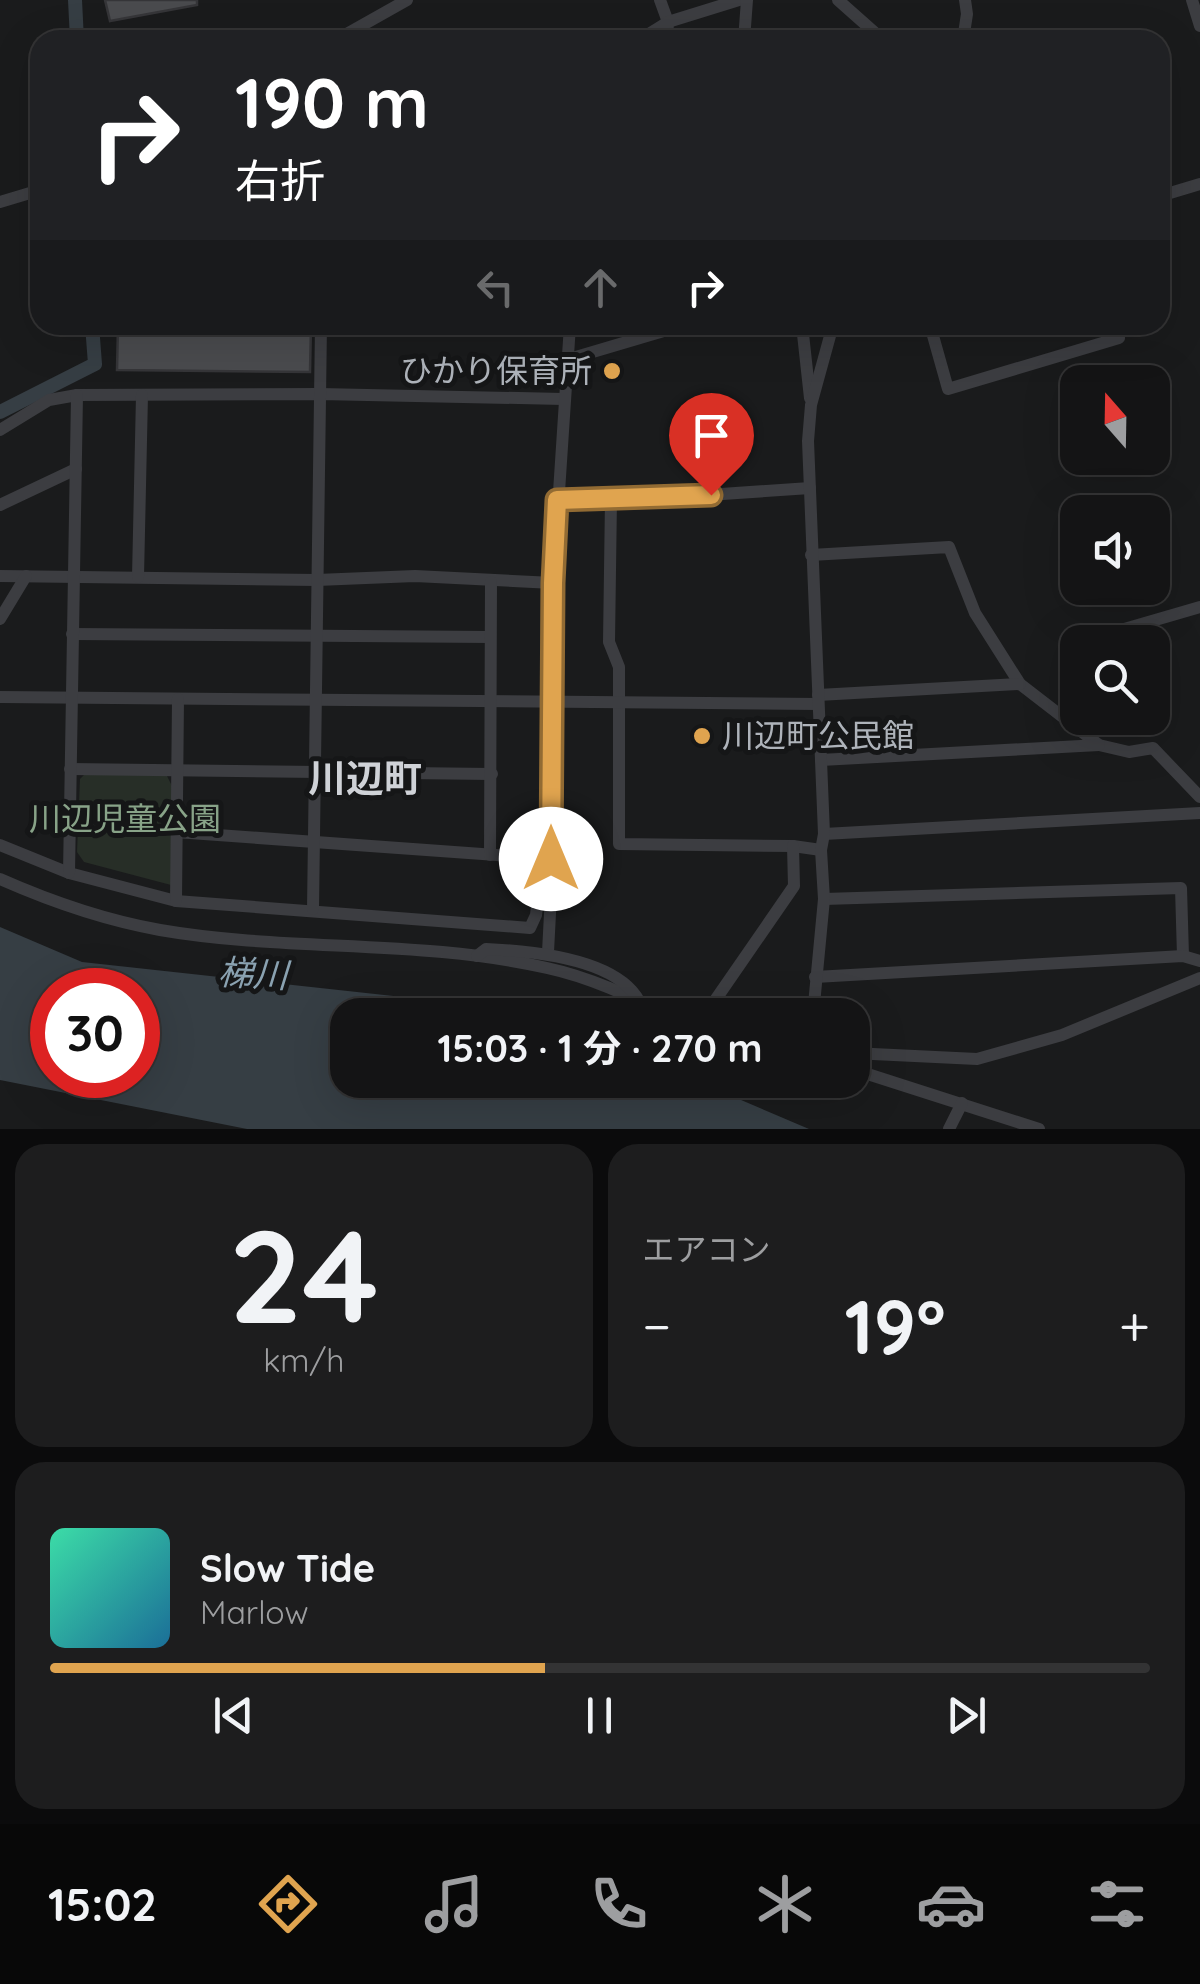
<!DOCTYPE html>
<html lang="ja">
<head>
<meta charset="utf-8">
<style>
	body { margin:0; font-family:Quicksand,"Noto Sans JP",sans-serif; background:#1d1d1e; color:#f1f3f6; height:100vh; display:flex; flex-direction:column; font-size:38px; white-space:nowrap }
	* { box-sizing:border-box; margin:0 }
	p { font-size:32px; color:#9d9ea0 }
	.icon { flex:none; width:55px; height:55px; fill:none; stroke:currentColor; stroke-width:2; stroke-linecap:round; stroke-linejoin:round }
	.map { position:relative; height:1129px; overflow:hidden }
	.panel { display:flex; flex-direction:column; gap:15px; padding:15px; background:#0b0b0c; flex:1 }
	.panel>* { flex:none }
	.top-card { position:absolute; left:30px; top:30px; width:1140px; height:305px; border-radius:30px; box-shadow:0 10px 40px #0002,0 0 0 2px #333334; background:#202124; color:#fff; overflow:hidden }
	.needle { width:65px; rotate:340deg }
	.tools { position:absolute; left:1060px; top:365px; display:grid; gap:20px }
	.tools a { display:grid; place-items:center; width:110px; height:110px; border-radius:20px; background:#141415; box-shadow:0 10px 40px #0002,0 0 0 2px #333334; font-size:50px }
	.speed { position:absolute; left:30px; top:968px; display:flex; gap:20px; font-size:50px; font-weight:700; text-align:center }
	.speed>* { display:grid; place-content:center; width:130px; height:130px; border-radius:50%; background:#141415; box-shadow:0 10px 40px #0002,0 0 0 2px #333334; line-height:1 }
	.speed .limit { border:15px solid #d22; background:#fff; color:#111 }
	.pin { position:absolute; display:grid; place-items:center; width:85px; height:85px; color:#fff; margin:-102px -42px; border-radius:50% 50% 50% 0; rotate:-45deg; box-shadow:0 0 10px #0007 }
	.pin .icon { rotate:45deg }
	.me { position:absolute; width:110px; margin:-55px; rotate:0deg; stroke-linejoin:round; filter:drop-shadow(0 0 8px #0008) }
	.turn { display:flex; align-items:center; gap:35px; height:210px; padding:0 40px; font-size:45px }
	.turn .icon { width:130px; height:130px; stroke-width:2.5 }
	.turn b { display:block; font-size:70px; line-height:85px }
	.lanes { display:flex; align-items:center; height:95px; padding:0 40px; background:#0003; justify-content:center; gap:50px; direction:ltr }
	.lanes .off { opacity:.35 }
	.big { font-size:75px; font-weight:700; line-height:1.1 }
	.panel .card { flex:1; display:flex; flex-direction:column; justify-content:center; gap:15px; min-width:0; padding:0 35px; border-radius:30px; background:#1d1d1e }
	.panel .dial { align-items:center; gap:0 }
	.dial b { font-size:130px; line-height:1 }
	.song { display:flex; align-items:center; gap:30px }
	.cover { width:120px; height:120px; border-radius:15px; background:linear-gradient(135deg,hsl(160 70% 55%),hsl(200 70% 35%)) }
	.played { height:10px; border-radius:5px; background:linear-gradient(90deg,#e0a44f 45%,#333334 45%) }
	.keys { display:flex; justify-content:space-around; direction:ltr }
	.heat { display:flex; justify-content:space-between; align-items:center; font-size:55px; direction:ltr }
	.panel .tiles { flex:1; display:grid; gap:15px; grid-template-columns:1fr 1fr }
	.card:last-child { grid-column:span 2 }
	.trip { position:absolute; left:330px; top:998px; width:540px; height:100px; border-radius:30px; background:#141415; box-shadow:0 10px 40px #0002,0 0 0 2px #333334; font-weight:700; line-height:100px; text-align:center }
	.tab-bar { display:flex; height:160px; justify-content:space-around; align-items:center; background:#080808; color:#9d9ea0 }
	.tab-bar .icon { width:70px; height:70px }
	.tab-bar .selected { color:#e0a44f }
	.tab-bar b { font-size:45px; color:#f1f3f6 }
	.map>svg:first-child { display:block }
	.green { fill:#272e27 }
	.water { fill:#363e44; fill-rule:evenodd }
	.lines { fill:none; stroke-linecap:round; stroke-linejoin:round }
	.canal { stroke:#363e44; stroke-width:14 }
	.building { fill:#4a4b4e; stroke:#353538; stroke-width:2.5 }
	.minor { stroke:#3c3d41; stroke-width:12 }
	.route-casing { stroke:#926b33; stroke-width:25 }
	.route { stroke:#e0a44f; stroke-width:18 }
	.poi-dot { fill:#e0a44f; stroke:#151617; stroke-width:4 }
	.labels { text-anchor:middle; stroke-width:10; stroke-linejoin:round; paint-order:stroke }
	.poi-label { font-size:32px; fill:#aeb3ba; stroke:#151617; text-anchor:end }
	.park-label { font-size:32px; fill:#88a388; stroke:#151617 }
	.water-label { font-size:35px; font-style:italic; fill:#8aa2b1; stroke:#151617 }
	.quarter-label { font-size:38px; font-weight:bold; fill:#cfd2d7; stroke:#151617 }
</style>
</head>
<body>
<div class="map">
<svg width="1200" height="1129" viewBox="0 0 1200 1129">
	<rect width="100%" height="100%" fill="#1a1b1c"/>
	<!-- green -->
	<polygon class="green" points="85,774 166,774 172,786 171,885 84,862 77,852 80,779"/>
	<!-- water -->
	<path class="water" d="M0,927L82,962L566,1015H348V1080H694L809,1129H247L0,1080ZM52,990H138V1075H52Z"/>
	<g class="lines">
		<!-- canal -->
		<g class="canal">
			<polyline points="75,0 77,40"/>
			<polyline points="0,412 95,364 92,325"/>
		</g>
	</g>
	<!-- building -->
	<g class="building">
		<polygon points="105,0 197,0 197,5 110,21"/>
		<polygon points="118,325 311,325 310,372 117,370"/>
	</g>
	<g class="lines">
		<!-- minor -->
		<g class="minor">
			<polyline points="660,0 668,22 667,40"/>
			<polyline points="838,0 883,40"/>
			<polyline points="1192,0 1200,26"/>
			<polyline points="336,40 407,0"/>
			<polyline points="639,40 668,22 739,0"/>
			<polyline points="744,40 747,0"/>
			<polyline points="963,40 967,14 965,0"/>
			<polyline points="1160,196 1200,184"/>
			<polyline points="0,202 40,190"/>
			<polyline points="802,325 810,398"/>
			<polyline points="930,325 948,389 1119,338 1115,325"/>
			<polyline points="569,359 684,325"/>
			<polyline points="0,430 49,400 77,395 320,394 563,399"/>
			<polyline points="611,499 609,642 619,667 619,844 793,846 821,850"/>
			<polyline points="557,500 678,497 810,488"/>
			<polyline points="0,505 76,469"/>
			<polyline points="811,555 949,547 975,613 1020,684 1099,745 1129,752 1153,748 1200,797"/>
			<polyline points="0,576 317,580 415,576 553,583"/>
			<polyline points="138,577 142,395"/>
			<polyline points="0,619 26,576"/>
			<polyline points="72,634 490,637"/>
			<polyline points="1083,641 1200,607"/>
			<polyline points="818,695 1020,684"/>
			<polyline points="0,697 818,704"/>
			<polyline points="821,760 1099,745"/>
			<polyline points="70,769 492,774"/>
			<polyline points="176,832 551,859"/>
			<polyline points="824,834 1200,813"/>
			<polyline points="0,845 69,873 176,901 530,928 536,915 540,881 552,875"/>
			<polyline points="490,855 491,582"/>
			<polyline points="69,873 77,395"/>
			<path d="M0,879C52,902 104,920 160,930C287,952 421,939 547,968C589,977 630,996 668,1015"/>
			<polyline points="824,899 1181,888 1183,956"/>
			<polyline points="176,901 178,699"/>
			<polyline points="313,909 321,325"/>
			<polyline points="548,952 552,875 553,583 570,325"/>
			<path d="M477,956L486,949C530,951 616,958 639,1001"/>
			<polyline points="815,977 1183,956 1200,961"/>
			<polyline points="716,999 794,886 793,846"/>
			<polyline points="813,1015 824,899 821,850 824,834 808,441 811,405 833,325"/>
			<polyline points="852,1053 977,1059 1062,1035 1200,978"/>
			<polyline points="852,1069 1039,1129"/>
			<polyline points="949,1129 962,1103"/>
		</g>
	</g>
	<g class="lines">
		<!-- route casing -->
		<g class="route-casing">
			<polyline id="route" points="551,859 553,583 557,500 711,495"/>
		</g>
		<!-- route -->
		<use href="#route" class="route"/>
	</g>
	<!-- markers -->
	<g class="poi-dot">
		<circle cx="612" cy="371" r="10"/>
		<circle cx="702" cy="736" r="10"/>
	</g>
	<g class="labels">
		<!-- poi labels -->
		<g class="poi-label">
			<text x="592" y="382">ひかり保育所</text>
			<text x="722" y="747" text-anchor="start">川辺町公民館</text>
		</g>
		<!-- park labels -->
		<g class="park-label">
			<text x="125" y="830">川辺児童公園</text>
		</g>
		<!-- water labels -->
		<g class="water-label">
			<text transform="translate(253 974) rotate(3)" y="12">梯川</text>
		</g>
		<!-- quarter labels -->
		<g class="quarter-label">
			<text x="365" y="792">川辺町</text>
		</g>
	</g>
</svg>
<div class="tools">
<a><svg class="needle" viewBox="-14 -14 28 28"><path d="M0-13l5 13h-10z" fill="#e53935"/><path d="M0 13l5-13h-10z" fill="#9d9ea0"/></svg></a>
<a><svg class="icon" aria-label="sound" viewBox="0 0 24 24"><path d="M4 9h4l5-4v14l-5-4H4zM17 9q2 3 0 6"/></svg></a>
<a><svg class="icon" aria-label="search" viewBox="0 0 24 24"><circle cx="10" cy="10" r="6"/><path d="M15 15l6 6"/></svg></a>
</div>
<div class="speed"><div class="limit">30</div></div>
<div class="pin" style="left:711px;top:495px;background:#d93025"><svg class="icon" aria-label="arrive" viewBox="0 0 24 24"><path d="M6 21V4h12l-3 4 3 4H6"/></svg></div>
<svg class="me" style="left:551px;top:859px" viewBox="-20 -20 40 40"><circle r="19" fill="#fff"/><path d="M0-13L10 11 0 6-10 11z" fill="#e0a44f"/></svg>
<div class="trip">15:03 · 1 分 · 270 m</div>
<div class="top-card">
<div class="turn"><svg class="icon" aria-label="right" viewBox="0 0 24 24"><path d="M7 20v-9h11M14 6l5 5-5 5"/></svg><div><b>190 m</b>右折</div></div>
<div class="lanes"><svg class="icon off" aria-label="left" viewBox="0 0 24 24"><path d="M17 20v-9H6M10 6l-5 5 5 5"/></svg><svg class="icon off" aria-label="ahead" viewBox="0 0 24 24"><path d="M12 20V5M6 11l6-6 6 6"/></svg><svg class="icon" aria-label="right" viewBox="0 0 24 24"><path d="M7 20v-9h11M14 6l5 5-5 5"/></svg></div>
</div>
</div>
<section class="panel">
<div class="tiles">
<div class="card dial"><b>24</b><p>km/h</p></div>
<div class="card"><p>エアコン</p>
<div class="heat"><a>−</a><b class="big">19°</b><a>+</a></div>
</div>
<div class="card">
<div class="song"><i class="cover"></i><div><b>Slow Tide</b><p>Marlow</p></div></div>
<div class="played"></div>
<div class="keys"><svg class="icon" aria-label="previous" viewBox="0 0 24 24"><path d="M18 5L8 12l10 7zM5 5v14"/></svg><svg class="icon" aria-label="pause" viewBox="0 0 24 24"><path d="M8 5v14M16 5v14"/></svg><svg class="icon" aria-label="next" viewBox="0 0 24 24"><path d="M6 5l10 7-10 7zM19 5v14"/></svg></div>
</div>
</div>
</section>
<nav class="tab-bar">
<b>15:02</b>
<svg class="icon selected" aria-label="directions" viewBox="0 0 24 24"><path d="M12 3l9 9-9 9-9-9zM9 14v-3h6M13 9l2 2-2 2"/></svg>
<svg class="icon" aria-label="music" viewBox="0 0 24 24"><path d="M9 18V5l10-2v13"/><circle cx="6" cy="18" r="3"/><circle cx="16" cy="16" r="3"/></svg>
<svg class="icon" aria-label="phone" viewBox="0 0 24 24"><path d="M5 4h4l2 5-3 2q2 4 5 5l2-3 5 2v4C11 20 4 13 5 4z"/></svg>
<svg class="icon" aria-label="climate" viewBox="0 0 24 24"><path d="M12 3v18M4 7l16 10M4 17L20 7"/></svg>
<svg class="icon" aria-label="car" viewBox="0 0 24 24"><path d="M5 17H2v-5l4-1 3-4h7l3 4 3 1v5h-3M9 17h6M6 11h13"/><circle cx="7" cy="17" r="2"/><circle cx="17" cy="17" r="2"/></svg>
<svg class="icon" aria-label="filters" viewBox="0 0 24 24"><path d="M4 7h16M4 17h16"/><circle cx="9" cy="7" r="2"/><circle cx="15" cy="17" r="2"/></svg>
</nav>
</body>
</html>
